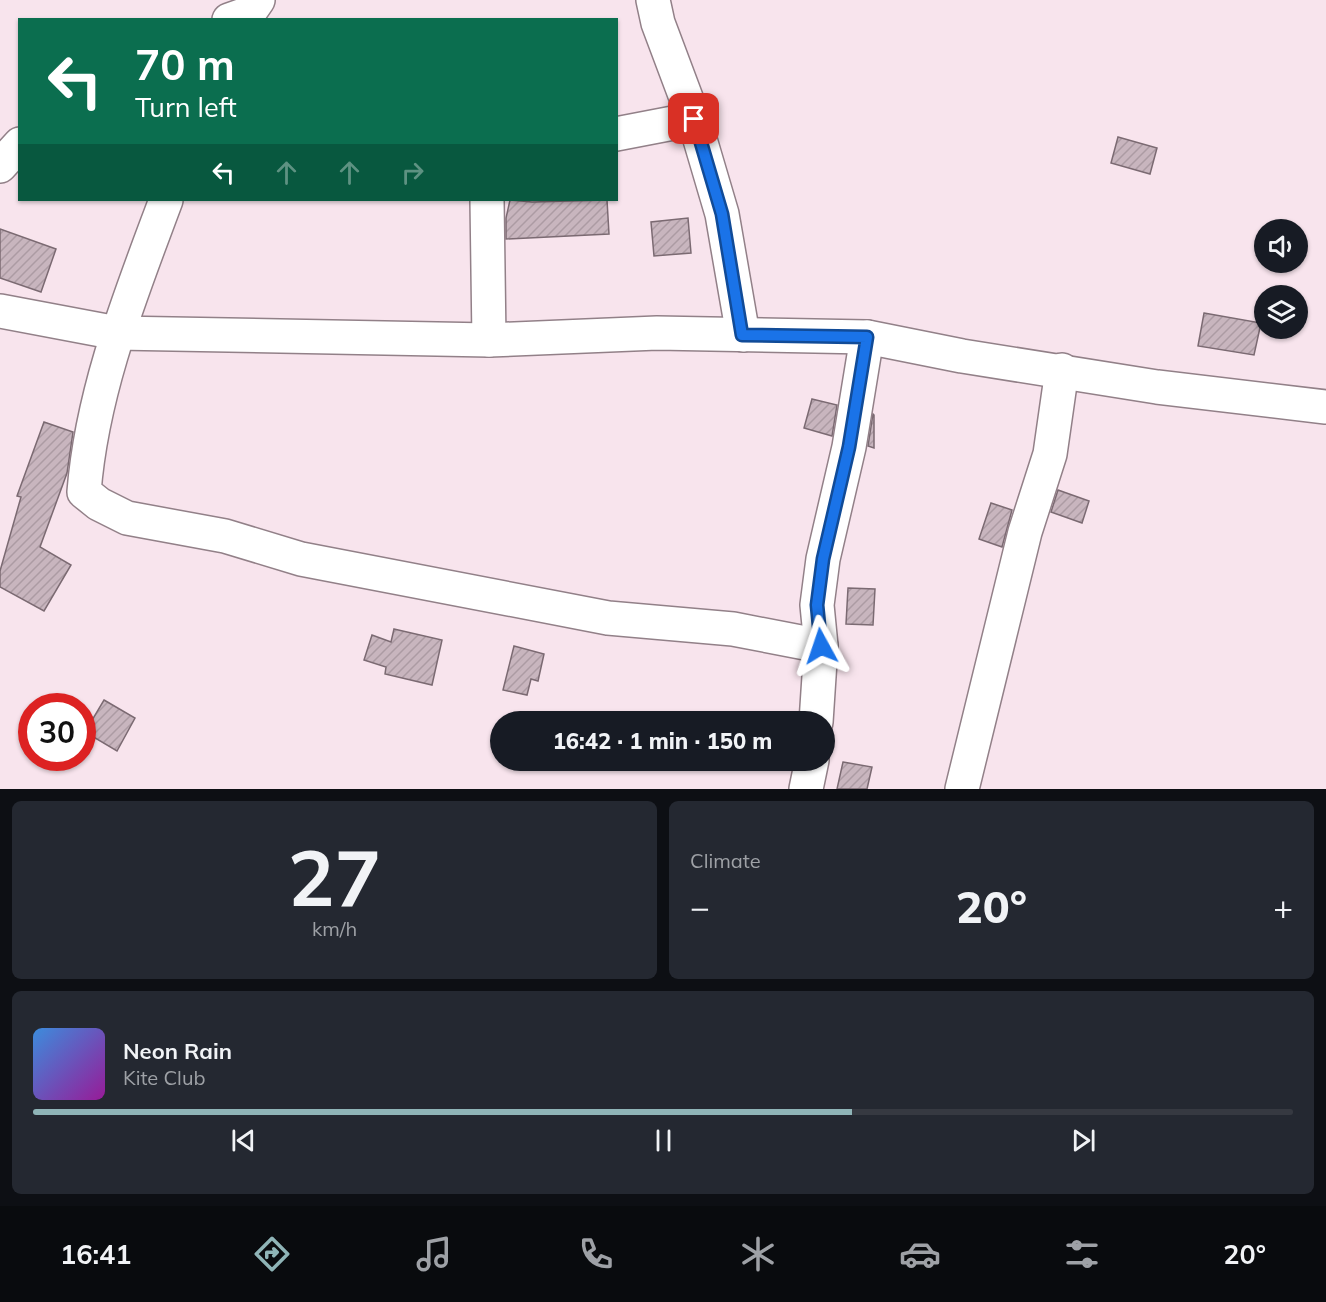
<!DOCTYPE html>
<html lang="en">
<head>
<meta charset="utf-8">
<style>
	body { margin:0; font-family:Mulish,sans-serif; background:#242831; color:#f1f3f6; height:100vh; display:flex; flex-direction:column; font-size:22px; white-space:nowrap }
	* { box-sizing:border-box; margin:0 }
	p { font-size:20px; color:#9ea1a6 }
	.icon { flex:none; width:33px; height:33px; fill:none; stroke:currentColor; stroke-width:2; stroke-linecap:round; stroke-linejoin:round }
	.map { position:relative; height:789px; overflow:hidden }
	.sheet { display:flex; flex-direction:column; gap:12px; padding:12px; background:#0d0f14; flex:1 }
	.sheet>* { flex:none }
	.guide { position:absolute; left:18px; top:18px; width:600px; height:183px; border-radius:0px; box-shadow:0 2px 4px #0004; background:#0b6e4f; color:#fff; overflow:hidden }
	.buttons { position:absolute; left:1254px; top:219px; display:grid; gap:12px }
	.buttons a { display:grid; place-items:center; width:54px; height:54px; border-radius:50%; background:#171b24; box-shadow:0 2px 4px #0004; font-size:30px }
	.speed { position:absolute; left:18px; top:693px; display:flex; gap:12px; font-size:30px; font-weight:700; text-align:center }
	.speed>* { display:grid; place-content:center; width:78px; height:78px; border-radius:50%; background:#171b24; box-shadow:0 2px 4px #0004; line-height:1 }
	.speed .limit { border:9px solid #d22; background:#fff; color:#111 }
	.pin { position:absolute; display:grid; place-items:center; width:51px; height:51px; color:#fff; margin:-26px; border-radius:12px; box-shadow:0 3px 9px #0006 }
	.me { position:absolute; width:66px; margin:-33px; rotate:355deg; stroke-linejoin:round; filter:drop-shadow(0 0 4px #0008) }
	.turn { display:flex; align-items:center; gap:21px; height:126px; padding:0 18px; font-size:27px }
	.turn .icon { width:78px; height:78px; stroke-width:2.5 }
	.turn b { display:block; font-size:42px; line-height:51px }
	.lanes { display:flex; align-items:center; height:57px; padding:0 18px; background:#0003; justify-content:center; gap:30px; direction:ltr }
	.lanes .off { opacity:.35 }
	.big { font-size:45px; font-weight:800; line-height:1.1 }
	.sheet .widget { flex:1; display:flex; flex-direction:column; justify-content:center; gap:9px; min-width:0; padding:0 21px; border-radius:9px; background:#242831 }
	.sheet .dial { align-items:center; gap:0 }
	.dial b { font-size:78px; line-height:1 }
	.song { display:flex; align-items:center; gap:18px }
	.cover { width:72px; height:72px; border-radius:9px; background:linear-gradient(135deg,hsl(210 70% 55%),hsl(300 70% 35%)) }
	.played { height:6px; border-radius:3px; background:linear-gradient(90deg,#8fb4b7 65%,#363941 65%) }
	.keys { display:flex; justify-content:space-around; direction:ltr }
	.heat { display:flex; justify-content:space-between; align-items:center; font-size:33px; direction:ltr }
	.sheet .tiles { flex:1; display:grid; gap:12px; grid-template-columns:1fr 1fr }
	.widget:last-child { grid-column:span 2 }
	.trip { position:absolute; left:490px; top:711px; width:345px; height:60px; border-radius:30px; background:#171b24; box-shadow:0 2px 4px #0004; font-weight:800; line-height:60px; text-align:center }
	.tab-bar { display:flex; height:96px; justify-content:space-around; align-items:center; background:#090b0e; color:#9ea1a6 }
	.tab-bar .icon { width:42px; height:42px }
	.tab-bar .active { color:#8fb4b7 }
	.tab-bar b { font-size:27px; color:#f1f3f6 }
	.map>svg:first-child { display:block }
	.building { fill:url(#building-hatch); stroke:#7b6a72; stroke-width:1.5 }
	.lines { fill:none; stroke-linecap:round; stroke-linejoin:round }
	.minor-casing { stroke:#928088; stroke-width:36 }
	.minor { stroke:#fff; stroke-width:33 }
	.route-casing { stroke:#114b97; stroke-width:15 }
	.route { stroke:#1a73e8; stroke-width:10 }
</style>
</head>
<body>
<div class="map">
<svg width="1326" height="789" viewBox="0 0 1326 789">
	<defs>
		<pattern id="building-hatch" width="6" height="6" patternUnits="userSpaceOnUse" patternTransform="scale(1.5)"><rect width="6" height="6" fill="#c8b5be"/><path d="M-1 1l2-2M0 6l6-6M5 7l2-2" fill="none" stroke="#ac9ba3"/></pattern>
	</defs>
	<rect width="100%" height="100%" fill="#f8e4ed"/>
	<!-- building -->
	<g class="building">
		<polygon points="1118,137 1157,148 1150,174 1111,163"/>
		<polygon points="510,200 532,202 607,200 609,234 506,239 506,218"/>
		<polygon points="688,218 691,253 654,256 651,222"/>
		<polygon points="0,229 56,249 41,292 0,278"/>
		<polygon points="1204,313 1261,323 1254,355 1198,346"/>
		<polygon points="812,399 837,405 832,436 804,428"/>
		<polygon points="873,414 874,415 874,448 868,446"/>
		<polygon points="44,422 73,432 67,473 40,547 71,565 44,611 0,587 0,571 21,497 17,496"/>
		<polygon points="1058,490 1089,501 1082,523 1051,512"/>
		<polygon points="991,503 1012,510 1002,547 979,539"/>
		<polygon points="848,588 875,589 873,625 846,624"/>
		<polygon points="394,629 442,640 432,685 385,674 386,667 364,660 372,635 391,642"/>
		<polygon points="514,646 544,654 538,681 531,679 527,695 503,690"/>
		<polygon points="104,700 135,718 117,751 85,732"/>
		<polygon points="843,762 872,767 867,789 837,789"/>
	</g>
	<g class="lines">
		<!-- minor casing -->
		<g class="minor-casing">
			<g id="minor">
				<polyline points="653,0 658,23 694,119 722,214 743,335"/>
				<polyline points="229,20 249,13 258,0"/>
				<polyline points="616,134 694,119"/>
				<polyline points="0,166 20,144"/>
				<path d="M166,200C131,294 92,390 84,492L99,504L127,518L225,536L301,559L608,618L733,629L821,646"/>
				<polyline points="487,200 489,340"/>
				<polyline points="0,311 117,333 489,340 657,333 867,337 962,356 1157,387 1326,407"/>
				<polyline points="816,722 821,646 817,605 823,559 849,447 867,337"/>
				<polyline points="806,789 812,760"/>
				<polyline points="962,789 1025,532 1050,454 1062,370"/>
			</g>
		</g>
		<!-- minor -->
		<use href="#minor" class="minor"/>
	</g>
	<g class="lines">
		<!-- route casing -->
		<g class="route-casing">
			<polyline id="route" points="694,119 722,214 742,335 867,337 849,447 823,559 817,605 821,646"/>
		</g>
		<!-- route -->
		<use href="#route" class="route"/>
	</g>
</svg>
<div class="buttons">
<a><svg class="icon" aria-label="sound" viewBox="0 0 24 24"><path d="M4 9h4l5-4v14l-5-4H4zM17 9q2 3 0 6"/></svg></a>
<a><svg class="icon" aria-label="layers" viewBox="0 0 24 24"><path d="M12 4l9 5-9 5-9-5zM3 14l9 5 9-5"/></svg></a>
</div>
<div class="speed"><div class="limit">30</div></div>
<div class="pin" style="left:694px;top:119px;background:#d93025"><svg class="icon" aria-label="arrive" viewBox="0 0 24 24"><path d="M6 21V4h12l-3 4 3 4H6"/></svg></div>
<svg class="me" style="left:821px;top:646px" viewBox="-20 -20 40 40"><path d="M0-17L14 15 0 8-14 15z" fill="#1a73e8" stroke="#fff" stroke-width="4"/></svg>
<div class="trip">16:42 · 1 min · 150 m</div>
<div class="guide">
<div class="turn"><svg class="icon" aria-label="left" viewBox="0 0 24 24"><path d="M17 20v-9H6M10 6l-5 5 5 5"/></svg><div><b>70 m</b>Turn left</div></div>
<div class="lanes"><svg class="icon" aria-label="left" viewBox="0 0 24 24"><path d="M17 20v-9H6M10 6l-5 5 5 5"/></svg><svg class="icon off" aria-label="ahead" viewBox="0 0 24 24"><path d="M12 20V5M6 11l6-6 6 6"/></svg><svg class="icon off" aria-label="ahead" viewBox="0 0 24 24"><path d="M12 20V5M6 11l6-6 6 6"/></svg><svg class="icon off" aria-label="right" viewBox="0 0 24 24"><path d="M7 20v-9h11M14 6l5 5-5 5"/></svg></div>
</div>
</div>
<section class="sheet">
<div class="tiles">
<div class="widget dial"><b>27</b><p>km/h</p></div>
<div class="widget"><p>Climate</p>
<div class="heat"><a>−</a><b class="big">20°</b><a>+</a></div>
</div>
<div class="widget">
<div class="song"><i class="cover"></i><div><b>Neon Rain</b><p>Kite Club</p></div></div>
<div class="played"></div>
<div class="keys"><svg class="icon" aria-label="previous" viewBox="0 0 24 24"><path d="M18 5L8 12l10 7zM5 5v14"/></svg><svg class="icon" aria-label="pause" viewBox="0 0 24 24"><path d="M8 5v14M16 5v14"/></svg><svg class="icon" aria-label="next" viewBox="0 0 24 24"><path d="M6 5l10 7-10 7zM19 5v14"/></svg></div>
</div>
</div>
</section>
<nav class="tab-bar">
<b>16:41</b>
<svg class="icon active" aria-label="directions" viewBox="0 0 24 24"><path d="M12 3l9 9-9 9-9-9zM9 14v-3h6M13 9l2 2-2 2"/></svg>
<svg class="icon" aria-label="music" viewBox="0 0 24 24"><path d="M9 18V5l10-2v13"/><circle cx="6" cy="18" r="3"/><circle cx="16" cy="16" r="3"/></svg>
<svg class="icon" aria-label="phone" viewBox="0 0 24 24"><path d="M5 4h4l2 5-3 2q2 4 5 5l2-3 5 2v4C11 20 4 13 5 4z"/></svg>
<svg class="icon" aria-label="climate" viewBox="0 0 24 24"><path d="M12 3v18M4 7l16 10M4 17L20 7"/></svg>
<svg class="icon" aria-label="car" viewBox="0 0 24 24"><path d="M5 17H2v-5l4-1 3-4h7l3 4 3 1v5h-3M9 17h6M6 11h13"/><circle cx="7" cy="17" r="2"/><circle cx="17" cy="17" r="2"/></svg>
<svg class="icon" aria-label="filters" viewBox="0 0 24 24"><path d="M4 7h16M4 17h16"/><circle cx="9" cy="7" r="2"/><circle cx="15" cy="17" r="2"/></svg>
<b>20°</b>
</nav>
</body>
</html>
